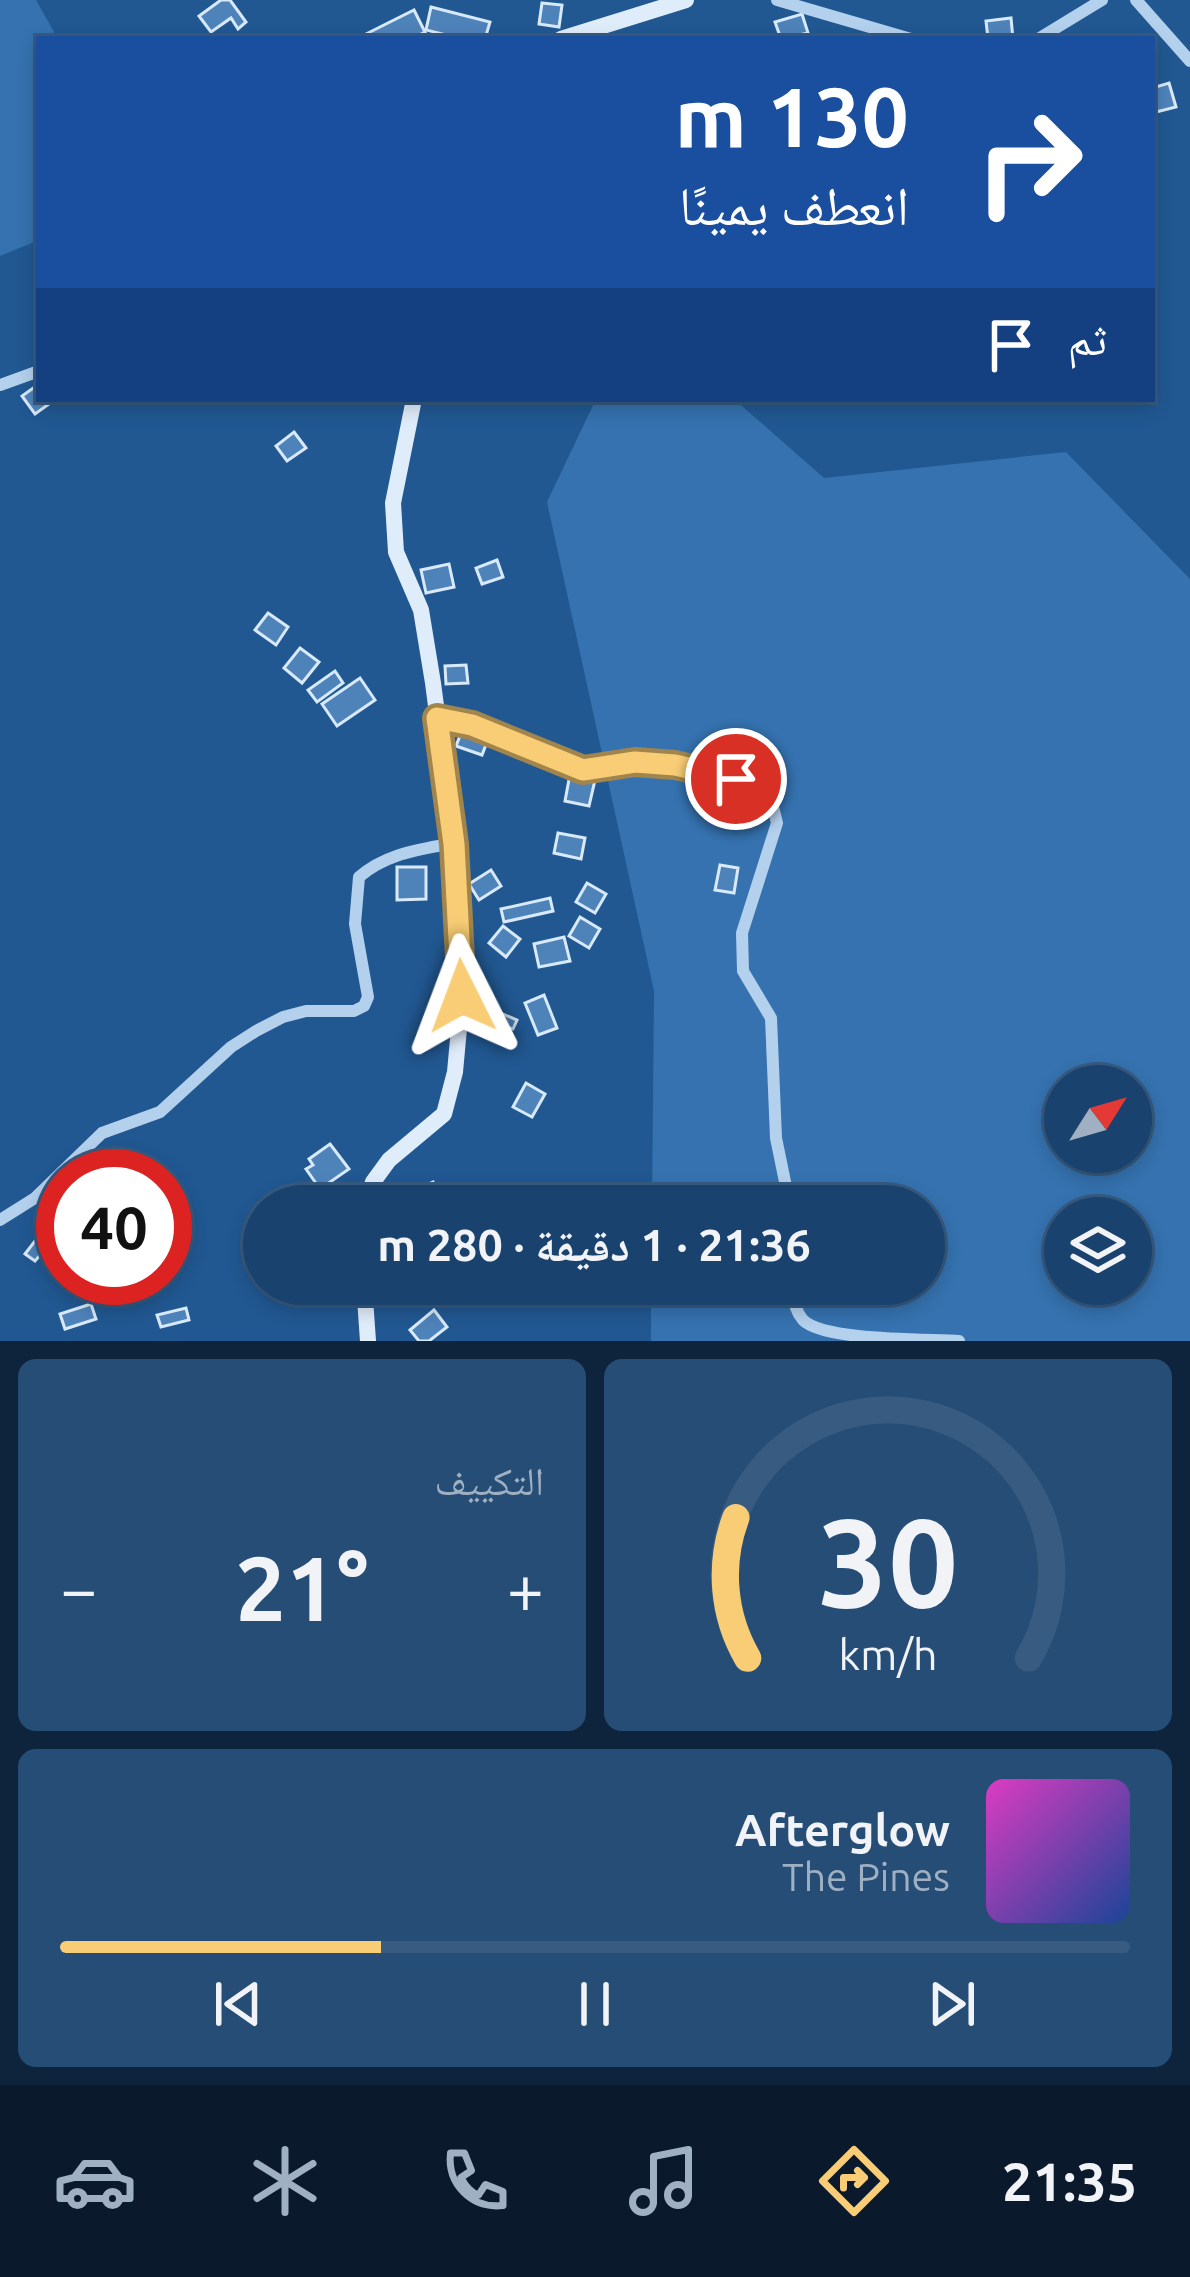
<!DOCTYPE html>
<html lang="ar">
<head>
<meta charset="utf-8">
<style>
	body { margin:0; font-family:Ubuntu,"Noto Naskh Arabic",sans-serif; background:#264d76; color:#f1f3f6; direction:rtl; height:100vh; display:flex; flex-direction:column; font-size:45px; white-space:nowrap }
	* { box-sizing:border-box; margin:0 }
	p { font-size:39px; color:#9fb0c2 }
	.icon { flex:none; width:66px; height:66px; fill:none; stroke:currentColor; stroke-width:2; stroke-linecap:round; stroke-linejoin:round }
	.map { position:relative; height:1341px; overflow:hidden; direction:ltr }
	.details { display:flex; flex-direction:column; gap:18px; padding:18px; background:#0e243c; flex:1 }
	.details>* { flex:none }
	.top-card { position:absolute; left:36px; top:36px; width:1119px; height:366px; border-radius:0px; box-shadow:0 6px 18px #0003,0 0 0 3px #375b81; direction:rtl; background:#1a4fa0; color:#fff; overflow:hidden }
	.needle { width:78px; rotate:53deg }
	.fabs { position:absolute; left:1044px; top:1065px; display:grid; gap:24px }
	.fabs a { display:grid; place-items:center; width:108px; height:108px; border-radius:50%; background:#19426e; box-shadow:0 6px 18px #0003,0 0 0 3px #375b81; font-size:60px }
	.speed { position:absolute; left:36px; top:1149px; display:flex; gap:24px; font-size:60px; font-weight:700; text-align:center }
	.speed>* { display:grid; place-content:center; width:156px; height:156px; border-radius:50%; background:#19426e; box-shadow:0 6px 18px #0003,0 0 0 3px #375b81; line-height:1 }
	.speed .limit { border:18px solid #d22; background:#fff; color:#111 }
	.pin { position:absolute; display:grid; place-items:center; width:102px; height:102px; color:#fff; margin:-51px; border:6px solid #fff; border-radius:50%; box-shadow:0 3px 12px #0007 }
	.me { position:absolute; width:132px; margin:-66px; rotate:357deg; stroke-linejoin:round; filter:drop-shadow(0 0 9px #0008) }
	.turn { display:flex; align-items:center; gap:42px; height:252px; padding:0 48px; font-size:54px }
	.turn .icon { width:156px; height:156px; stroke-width:2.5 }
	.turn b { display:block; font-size:84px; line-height:102px }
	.then { display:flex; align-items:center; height:114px; padding:0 48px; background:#0003; gap:24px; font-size:45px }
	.big { font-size:90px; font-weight:700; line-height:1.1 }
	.details .tile { flex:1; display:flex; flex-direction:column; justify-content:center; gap:18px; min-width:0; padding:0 42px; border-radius:18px; background:#264d76 }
	.details .dial { align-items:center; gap:0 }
	.dial svg { height:312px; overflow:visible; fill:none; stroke:#375b81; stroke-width:7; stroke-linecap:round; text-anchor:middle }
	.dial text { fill:#f1f3f6; stroke:none }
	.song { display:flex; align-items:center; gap:36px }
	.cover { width:144px; height:144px; border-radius:18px; background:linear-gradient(135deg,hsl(310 70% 55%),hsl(220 70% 35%)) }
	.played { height:12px; border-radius:6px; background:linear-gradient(90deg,#f9cd75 30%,#375b81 30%) }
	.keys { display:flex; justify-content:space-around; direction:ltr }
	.heat { display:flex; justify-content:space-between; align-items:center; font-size:66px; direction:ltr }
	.details .tiles { flex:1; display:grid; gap:18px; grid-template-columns:1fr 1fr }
	.tile:last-child { grid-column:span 2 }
	.trip { position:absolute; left:243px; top:1185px; width:702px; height:120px; border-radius:60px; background:#19426e; box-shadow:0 6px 18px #0003,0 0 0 3px #375b81; font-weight:700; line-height:120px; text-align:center; direction:rtl }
	.tab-bar { display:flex; height:192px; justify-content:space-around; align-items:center; background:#0a1a2c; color:#9fb0c2 }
	.tab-bar .icon { width:84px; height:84px }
	.tab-bar .current { color:#f9cd75 }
	.tab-bar b { font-size:54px; color:#f1f3f6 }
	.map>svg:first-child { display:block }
	.green { fill:#3572af; fill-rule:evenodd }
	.building { fill:#4e83ba; stroke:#d8e9f9; stroke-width:3 }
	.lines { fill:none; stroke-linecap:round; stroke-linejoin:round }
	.street { stroke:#b3d0ed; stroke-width:12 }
	.secondary { stroke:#dfecfa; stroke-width:16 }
	.route-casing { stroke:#a2854c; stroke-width:30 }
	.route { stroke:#f9cd75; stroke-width:21 }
</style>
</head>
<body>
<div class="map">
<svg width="1190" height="1341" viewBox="0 0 1190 1341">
	<rect width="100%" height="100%" fill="#215892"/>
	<!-- green -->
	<g class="green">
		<polygon points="0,0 36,0 58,39 39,39 39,240 0,256"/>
		<path d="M596,399H734L824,478L1066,452L1190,579V1341H651V1284H924V1206H652L654,991L547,502ZM1065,1086H1131V1152H1065ZM1065,1218H1131V1284H1065Z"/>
	</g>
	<!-- building -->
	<g class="building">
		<polygon points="221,0 230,0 246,22 238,29 231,18 211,32 199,16"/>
		<polygon points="542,3 562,5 559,27 539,24"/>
		<polygon points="431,7 490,22 485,39 462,39 426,30"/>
		<polygon points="414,10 425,32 411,39 404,35 396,39 356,39"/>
		<polygon points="802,14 808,33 781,39 775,22"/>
		<polygon points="1011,18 1013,39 988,39 986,21"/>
		<polygon points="1169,83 1176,107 1152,113 1152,88"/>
		<polygon points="39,384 39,399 56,399 35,414 22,396"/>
		<polygon points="294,432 306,448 287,461 276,446"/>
		<polygon points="497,560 503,577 482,584 476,568"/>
		<polygon points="449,564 454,587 426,593 421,570"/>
		<polygon points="268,613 288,627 276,645 255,630"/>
		<polygon points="300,648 319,662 302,683 284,668"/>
		<polygon points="466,665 468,683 446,684 445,666"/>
		<polygon points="335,671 343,683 317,702 308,690"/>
		<polygon points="360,678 375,700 337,726 322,704"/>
		<polygon points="463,728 489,737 482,755 456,746"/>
		<polygon points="733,748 751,753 743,778 725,772"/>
		<polygon points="570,774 595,780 589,806 565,801"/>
		<polygon points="558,833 585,838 581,859 554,853"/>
		<polygon points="720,865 738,868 734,893 715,890"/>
		<polygon points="397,867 426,867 426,899 397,900"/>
		<polygon points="491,870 501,886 479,900 469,884"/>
		<polygon points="587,883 606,894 595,913 576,902"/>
		<polygon points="550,898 553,911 504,922 501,909"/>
		<polygon points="580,917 600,929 589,948 569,936"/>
		<polygon points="503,926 520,939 506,957 489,943"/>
		<polygon points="564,937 570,961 539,967 534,944"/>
		<polygon points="544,995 557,1028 538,1035 525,1003"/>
		<polygon points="491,1009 517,1020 513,1029 507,1027 500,1042 480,1034"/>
		<polygon points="526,1083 545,1094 532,1117 513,1107"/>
		<polygon points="330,1144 349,1169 320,1189 306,1169 313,1165 309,1159"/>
		<polygon points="433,1182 441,1205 399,1206 396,1199"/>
		<polygon points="51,1220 63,1229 63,1241 50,1258 42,1253 35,1261 25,1254"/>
		<polygon points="91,1304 96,1319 65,1329 60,1314"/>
		<polygon points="186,1308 189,1320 161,1327 157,1315"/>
		<polygon points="434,1310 447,1327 429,1341 419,1341 410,1330"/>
	</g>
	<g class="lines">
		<!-- street -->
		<g class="street">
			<polyline points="777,0 911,39"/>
			<polyline points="1136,0 1190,61"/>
			<polyline points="1038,39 1102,0"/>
			<polyline points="0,385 39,371"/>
			<polyline points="437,718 472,725 583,770 635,762 675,765 757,788 772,803 777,823 742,933 743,971 771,1018 776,1138 790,1206"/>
			<path d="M0,1220L35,1198L102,1133L160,1112L231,1047L256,1031L283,1017L306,1011H354L364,1006L368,997L355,924L359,877C387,853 419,850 454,843"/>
			<path d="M794,1284C793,1296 794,1310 803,1320C824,1341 925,1339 959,1341"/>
		</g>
		<!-- secondary -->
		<g class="secondary">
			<polyline points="561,39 686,0"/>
			<polyline points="365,1206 373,1182 389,1160 444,1114 455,1072 462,996 454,843 433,683 421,610 396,552 393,503 414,399"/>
			<polyline points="364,1284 368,1341"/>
		</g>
	</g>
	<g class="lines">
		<!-- route casing -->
		<g class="route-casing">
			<polyline id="route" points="462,996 454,844 437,718 472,725 583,770 635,762 675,765 736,779"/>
		</g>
		<!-- route -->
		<use href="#route" class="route"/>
	</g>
</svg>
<div class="fabs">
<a><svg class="needle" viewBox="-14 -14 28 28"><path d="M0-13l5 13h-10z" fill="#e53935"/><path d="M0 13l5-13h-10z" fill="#9fb0c2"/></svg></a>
<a><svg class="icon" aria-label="layers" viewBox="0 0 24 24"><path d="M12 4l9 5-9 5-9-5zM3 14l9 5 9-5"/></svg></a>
</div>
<div class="speed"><div class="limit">40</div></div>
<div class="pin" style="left:736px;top:779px;background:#d93025"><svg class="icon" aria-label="arrive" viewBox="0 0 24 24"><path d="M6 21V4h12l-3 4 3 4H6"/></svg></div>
<svg class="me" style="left:462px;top:996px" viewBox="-20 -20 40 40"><path d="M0-17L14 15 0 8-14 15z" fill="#f9cd75" stroke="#fff" stroke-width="4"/></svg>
<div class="trip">21:36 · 1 دقيقة · 280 m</div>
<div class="top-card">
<div class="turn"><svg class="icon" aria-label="right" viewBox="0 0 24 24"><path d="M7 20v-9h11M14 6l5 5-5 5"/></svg><div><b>130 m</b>انعطف يمينًا</div></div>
<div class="then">ثم<svg class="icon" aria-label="arrive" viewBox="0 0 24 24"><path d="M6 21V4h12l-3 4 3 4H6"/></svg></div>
</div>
</div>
<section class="details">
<div class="tiles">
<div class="tile dial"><svg viewBox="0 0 100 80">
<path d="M14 69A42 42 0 1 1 86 69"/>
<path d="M14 69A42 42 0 0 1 11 33" stroke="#f9cd75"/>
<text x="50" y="56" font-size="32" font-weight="700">30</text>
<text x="50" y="72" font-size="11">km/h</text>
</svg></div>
<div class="tile"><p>التكييف</p>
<div class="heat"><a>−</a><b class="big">21°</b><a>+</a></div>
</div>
<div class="tile">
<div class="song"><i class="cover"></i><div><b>Afterglow</b><p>The Pines</p></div></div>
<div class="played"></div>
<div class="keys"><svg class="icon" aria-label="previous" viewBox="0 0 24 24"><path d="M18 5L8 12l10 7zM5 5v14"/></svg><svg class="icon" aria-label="pause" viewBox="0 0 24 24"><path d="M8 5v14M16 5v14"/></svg><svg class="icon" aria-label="next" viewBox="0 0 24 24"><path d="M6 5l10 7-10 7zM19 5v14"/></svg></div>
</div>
</div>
</section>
<nav class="tab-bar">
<b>21:35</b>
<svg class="icon current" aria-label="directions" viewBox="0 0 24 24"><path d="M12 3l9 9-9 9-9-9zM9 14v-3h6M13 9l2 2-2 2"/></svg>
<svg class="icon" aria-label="music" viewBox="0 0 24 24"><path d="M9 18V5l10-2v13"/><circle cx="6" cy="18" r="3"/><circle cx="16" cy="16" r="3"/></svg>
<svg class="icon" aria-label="phone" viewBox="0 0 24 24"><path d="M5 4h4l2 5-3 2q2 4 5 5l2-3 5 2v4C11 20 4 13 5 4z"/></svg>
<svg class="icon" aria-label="climate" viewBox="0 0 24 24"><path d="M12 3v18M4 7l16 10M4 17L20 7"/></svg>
<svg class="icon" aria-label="car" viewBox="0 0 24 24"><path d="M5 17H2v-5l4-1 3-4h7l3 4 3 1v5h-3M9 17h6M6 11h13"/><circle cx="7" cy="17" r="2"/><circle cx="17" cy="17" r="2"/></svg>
</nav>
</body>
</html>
